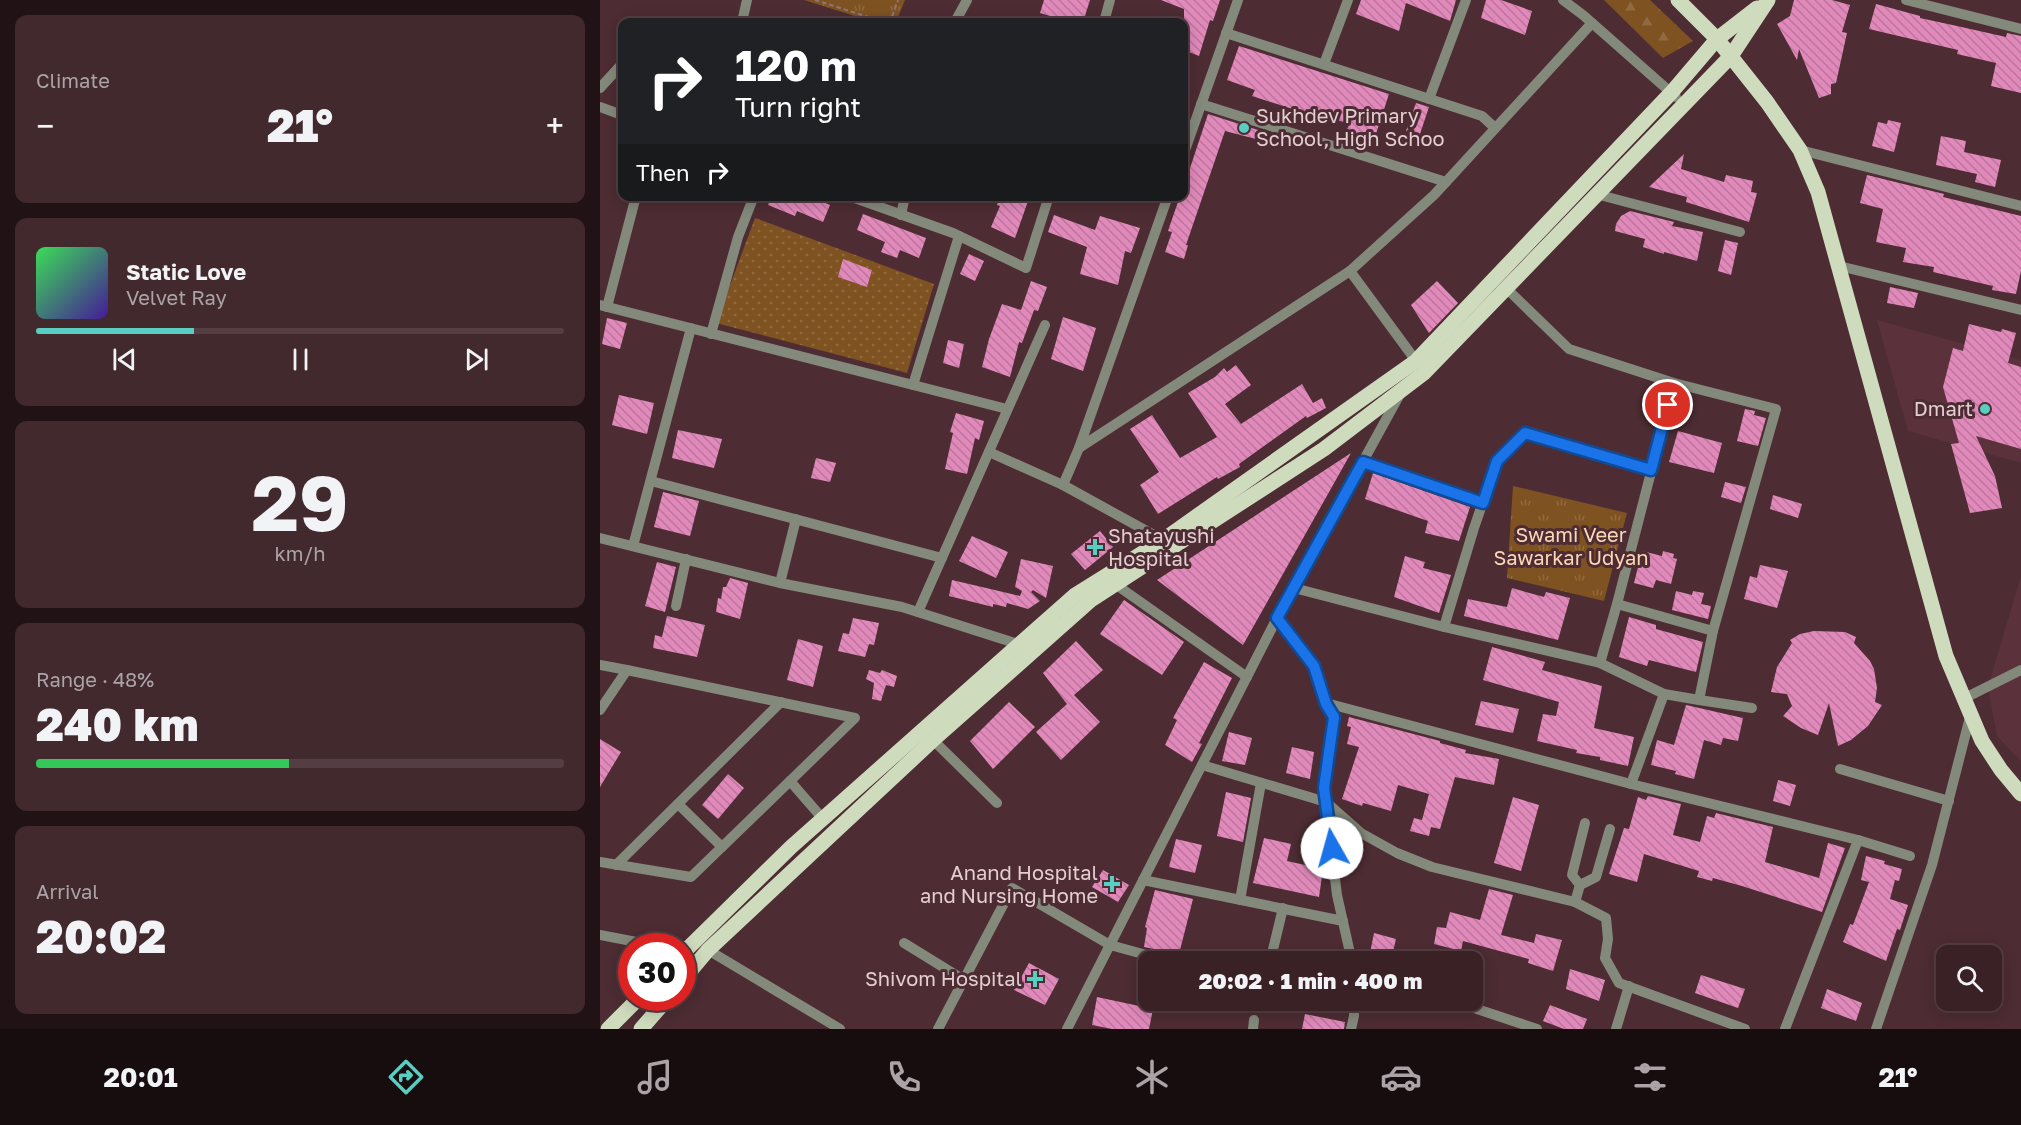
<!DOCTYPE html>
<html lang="en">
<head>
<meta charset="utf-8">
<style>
	body { margin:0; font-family:"Golos Text",sans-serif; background:#41292e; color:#f1f3f6; height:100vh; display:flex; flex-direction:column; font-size:22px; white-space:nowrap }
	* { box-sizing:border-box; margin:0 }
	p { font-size:20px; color:#aba3a7 }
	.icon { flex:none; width:33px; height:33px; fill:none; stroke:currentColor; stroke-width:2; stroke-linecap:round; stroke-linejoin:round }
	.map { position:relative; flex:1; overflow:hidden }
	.panel { display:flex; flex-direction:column; gap:15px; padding:15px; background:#201215; width:600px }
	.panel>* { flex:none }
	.top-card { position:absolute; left:18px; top:18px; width:570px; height:183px; border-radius:12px; box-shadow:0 3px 15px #0003,0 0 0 2px #543e43; background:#202124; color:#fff; overflow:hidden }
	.tools { position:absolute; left:1336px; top:945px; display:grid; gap:12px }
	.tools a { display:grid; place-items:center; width:66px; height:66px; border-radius:12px; background:#3a2126; box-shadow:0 3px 15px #0003,0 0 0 2px #543e43; font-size:30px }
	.speed { position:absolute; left:18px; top:933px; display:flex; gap:12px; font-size:30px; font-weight:700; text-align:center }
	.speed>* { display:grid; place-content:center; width:78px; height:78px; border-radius:50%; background:#3a2126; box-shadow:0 3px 15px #0003,0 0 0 2px #543e43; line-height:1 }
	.speed .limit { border:9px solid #d22; background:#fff; color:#111 }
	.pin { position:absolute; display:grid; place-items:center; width:51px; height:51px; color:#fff; margin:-26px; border:3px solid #fff; border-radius:50%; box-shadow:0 2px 6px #0007 }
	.me { position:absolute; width:66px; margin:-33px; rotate:353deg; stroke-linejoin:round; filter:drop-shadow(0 0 4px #0008) }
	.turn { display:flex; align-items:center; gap:21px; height:126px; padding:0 18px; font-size:27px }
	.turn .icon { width:78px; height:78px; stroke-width:2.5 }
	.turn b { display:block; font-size:42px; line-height:51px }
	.then { display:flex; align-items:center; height:57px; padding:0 18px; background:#0003; gap:12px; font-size:22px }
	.big { font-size:45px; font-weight:800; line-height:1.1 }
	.panel .card { flex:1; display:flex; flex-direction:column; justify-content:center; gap:9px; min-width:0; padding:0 21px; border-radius:12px; background:#41292e }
	.panel .dial { align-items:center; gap:0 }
	.dial b { font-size:78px; line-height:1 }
	.song { display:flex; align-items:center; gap:18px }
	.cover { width:72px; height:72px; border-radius:9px; background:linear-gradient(135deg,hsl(130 70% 55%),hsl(260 70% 35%)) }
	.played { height:6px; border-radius:3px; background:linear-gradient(90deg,#57cec1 30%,#543e43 30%) }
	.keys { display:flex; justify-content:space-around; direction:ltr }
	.heat { display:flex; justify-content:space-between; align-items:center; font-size:33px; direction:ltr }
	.charge { height:9px; border-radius:4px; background:linear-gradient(90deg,#34c759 48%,#543e43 0) }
	.trip { position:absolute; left:538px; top:951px; width:345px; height:60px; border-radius:12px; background:#3a2126; box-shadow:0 3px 15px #0003,0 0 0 2px #543e43; font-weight:800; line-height:60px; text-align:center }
	.menu { display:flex; height:96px; justify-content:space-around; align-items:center; background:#170d0f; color:#aba3a7 }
	.menu .icon { width:42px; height:42px }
	.menu .current { color:#57cec1 }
	.menu b { font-size:27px; color:#f1f3f6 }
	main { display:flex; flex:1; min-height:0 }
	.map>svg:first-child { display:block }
	.built { fill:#5b323b }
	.grass { fill:url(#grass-dots) }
	.forest { fill:url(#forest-firs) }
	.park { fill:url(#park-tufts) }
	.building { fill:url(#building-back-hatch) }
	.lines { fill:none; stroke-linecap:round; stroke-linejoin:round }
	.path { stroke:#91757b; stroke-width:2; stroke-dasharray:4.5 3; stroke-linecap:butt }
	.minor { stroke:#83897b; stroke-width:10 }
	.major { stroke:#cfdbbd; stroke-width:15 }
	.route-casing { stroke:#114b97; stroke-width:15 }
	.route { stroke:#1a73e8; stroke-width:10 }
	.poi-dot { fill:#57cec1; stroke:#4d2c33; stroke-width:2 }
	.labels { text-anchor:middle; stroke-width:6; stroke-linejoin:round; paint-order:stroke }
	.poi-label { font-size:20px; fill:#e4ced2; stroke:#4d2c33; text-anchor:end }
	.park-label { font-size:20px; fill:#fdd8b5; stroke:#4d2c33 }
</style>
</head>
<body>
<main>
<section class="panel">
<div class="card"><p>Climate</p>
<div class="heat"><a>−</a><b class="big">21°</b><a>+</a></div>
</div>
<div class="card">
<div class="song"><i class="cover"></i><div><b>Static Love</b><p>Velvet Ray</p></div></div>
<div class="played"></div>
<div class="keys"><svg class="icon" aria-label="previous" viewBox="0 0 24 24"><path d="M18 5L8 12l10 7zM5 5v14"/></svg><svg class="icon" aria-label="pause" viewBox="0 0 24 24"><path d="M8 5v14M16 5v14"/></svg><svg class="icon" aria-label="next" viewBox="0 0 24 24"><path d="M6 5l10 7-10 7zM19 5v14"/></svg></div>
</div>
<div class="card dial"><b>29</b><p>km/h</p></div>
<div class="card"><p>Range · 48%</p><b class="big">240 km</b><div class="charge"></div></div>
<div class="card"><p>Arrival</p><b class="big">20:02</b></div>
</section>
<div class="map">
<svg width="1421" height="1029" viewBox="0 0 1421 1029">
	<defs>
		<pattern id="grass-dots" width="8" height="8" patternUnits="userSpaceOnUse" patternTransform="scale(1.5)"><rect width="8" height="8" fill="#7f5221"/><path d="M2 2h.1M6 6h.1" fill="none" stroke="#916a40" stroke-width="1.8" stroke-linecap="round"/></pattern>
		<pattern id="forest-firs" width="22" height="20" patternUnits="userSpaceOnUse" patternTransform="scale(1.5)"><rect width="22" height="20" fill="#7f5221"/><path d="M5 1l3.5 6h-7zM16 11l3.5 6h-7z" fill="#916a40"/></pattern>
		<pattern id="park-tufts" width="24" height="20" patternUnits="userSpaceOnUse" patternTransform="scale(1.5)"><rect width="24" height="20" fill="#7f5221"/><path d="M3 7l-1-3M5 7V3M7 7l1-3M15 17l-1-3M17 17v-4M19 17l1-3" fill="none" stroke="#916a40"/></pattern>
		<pattern id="building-back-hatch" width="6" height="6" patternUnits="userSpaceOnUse" patternTransform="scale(1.5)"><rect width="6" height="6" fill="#e289bb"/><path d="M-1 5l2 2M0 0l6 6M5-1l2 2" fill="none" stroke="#ba769c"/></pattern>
	</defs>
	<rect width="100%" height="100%" fill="#4d2c33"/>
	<!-- built -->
	<g class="built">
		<polygon points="1277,320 1421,360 1421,463 1308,431"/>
		<polygon points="1421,576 1421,761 1397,736 1388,687"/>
	</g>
	<!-- grass -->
	<polygon class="grass" points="155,218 334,284 307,373 116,323"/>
	<!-- forest -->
	<polygon class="forest" points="1004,0 1050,0 1093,41 1063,58"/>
	<!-- park -->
	<g class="park">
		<polygon points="204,0 305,0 296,22 274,22"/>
		<polygon points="913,486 1027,513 1004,601 907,578"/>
	</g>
	<!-- building -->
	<g class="building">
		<polygon points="444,0 490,0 483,22 470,22 440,13"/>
		<polygon points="561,0 620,0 613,21 610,20 599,56 584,50 584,9"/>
		<polygon points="761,0 856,0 850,21 806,3 799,31 756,14"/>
		<polygon points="886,0 901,0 932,11 925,35 881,18"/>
		<polygon points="1194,0 1232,0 1250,5 1242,32 1247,33 1236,83 1231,84 1231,94 1219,98 1199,49 1197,60 1177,24 1190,16"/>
		<polygon points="1276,4 1320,16 1320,18 1357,26 1406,37 1407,33 1421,36 1421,93 1391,86 1396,63 1357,54 1358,50 1269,29"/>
		<polygon points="639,46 789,94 774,140 747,130 749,124 706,109 705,113 652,96 655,90 627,80"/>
		<polygon points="816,103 829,107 819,137 806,131"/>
		<polygon points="608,114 658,130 656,139 625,131 586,245 588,245 584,259 565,252 572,232 568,231 580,196 584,196 584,186"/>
		<polygon points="1288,120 1301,123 1294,152 1272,146 1278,122 1287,124"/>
		<polygon points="1341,136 1366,141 1364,152 1401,160 1395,187 1375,182 1377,174 1336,165"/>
		<polygon points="1084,154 1081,169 1124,182 1126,175 1153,181 1151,192 1157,193 1149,222 1086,202 1087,197 1049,187"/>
		<polygon points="1267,175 1344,194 1343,197 1421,216 1421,271 1416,294 1392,290 1393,286 1333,272 1334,267 1303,262 1306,248 1276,242 1283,209 1260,203"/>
		<polygon points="171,196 209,196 230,205 223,222 197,211 195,216 168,205"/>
		<polygon points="400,196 418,196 428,201 415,238 391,227 400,206 397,205"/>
		<polygon points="1030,211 1074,222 1072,226 1103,232 1097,261 1064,252 1064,254 1043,247 1045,239 1015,231 1016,224 1021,216"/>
		<polygon points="263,214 326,238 319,258 300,250 297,258 281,252 285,242 257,230"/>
		<polygon points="454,215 495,230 500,216 540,228 531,253 525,251 518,285 480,274 487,247 448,232"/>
		<polygon points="1125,240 1138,243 1131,275 1118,271"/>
		<polygon points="369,254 384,261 375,281 360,274"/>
		<polygon points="243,259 272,270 267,287 238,277"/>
		<polygon points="431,281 447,287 438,311 434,310 422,343 419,342 410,377 382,367 389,339 402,304 421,310"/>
		<polygon points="837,281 858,303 829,333 811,305"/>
		<polygon points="1290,287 1318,293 1314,308 1287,303"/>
		<polygon points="463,317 496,328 483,371 451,359"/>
		<polygon points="7,318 27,323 20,349 2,344"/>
		<polygon points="1369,324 1401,332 1402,329 1416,333 1408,363 1421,367 1421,449 1376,436 1395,476 1402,508 1370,513 1351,444 1359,443 1343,387 1353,348 1363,351"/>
		<polygon points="348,340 364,344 359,368 343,363"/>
		<polygon points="636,365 651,385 625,404 641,424 702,384 713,403 722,398 726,408 707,418 706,416 639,464 640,467 618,479 617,477 558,514 540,485 559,472 530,429 552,415 580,458 617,437 588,393 615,377 624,368 627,372"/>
		<polygon points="19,395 54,403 47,434 12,425"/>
		<polygon points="1145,409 1155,411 1154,415 1166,418 1158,446 1137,441"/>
		<polygon points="356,413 384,421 379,440 375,438 367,474 345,469 353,433 350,432"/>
		<polygon points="78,430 122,439 114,468 72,458"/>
		<polygon points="1078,431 1122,443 1114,473 1069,462"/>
		<polygon points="751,453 643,645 557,580"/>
		<polygon points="216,458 236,463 230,482 211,478"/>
		<polygon points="773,473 870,507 859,541 825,533 828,521 765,499"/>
		<polygon points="1125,482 1146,487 1141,503 1121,497"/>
		<polygon points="63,492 99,501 90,536 54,527"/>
		<polygon points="1173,495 1202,504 1198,518 1170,509"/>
		<polygon points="500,531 513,547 485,570 471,554"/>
		<polygon points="372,536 408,552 396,578 359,561"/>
		<polygon points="1042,551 1062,556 1063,551 1074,554 1073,558 1077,559 1071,584 1056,580 1053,588 1034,583"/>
		<polygon points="805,556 825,562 823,568 851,575 839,613 794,597"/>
		<polygon points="421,559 453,566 446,598 433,590 431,592 440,601 428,609 407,603 406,607 393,604 393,607 349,596 352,580 420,596 422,591 415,587"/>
		<polygon points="57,562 76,567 65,612 45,606"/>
		<polygon points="1160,565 1188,571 1177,608 1144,599 1150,576 1157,578"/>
		<polygon points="130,578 148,583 140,619 116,612 118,598 121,599 123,587 126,587"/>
		<polygon points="912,588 944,597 946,592 970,598 958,640 864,616 868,599 907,607"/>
		<polygon points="1076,591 1092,595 1093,591 1104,593 1101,604 1111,606 1108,619 1072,610"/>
		<polygon points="524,600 584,642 562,675 500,634"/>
		<polygon points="67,616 105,625 97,657 53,648 55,635 62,637"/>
		<polygon points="1029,617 1056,625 1056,629 1103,642 1096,672 1049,660 1047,666 1019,657"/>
		<polygon points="253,618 279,623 274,645 269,644 265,657 238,651 243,633 249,634"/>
		<polygon points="1214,631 1245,632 1256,637 1254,643 1270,661 1274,669 1277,688 1275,702 1282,705 1268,726 1251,740 1238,746 1229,703 1218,735 1201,728 1183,716 1192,706 1187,694 1171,692 1177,667 1192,643 1190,640 1200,634"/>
		<polygon points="198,639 223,646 213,687 187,680"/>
		<polygon points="476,641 503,670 474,695 500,722 461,760 436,732 467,704 443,673"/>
		<polygon points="892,647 945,662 942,670 1002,686 994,728 1034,737 1028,766 1000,760 1000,757 976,753 977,750 937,741 943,714 956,716 959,702 883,680"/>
		<polygon points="604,662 632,678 599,743 602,744 592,762 565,745 577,720 573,718"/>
		<polygon points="269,670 280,673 282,670 297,676 294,687 286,685 281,701 272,699 274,683 266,679"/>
		<polygon points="881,701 919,709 913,733 875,725"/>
		<polygon points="409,702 435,727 393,769 370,741"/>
		<polygon points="1086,705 1143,718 1138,741 1123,738 1121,745 1104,740 1094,779 1075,774 1076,771 1051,765 1057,740 1074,745"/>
		<polygon points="749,717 840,741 840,743 866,750 865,753 899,759 894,785 855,777 840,829 831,827 829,836 810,831 814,818 822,820 829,794 798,785 791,811 763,803 762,806 742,799 759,747 747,744 751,727 747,726"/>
		<polygon points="629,732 652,738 645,765 622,761"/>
		<polygon points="0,739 21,752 0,787"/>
		<polygon points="692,747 714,752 710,779 686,773"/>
		<polygon points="128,774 144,788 118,819 102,805"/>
		<polygon points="1178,780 1196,785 1190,806 1173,801"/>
		<polygon points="626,792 651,798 643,842 617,836"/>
		<polygon points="1048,796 1081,804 1073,835 1100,842 1107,816 1114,818 1116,813 1173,827 1165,862 1219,878 1228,843 1245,848 1222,912 1142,886 1113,878 1112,881 1097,877 1099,871 1044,854 1037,882 1009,874 1024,828 1029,829 1038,797 1046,800"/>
		<polygon points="913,797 939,805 921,871 894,863"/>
		<polygon points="664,838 691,844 687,861 723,869 719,897 653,883"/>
		<polygon points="576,839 602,845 595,873 569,867"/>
		<polygon points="1266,856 1285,861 1284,864 1302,869 1299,881 1295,880 1290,899 1308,905 1300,930 1297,929 1286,961 1243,942 1250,924 1253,925 1269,882 1261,880"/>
		<polygon points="503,870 529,885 518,902 492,887"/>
		<polygon points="889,889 913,895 901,935 934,943 936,934 962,940 953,971 928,963 929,959 863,941 861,951 834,944 837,927 846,928 850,912 880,920"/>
		<polygon points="555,890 593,899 579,954 544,947 547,928 545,927"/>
		<polygon points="774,933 796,939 791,960 770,953"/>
		<polygon points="429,963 459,979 445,1005 414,990"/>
		<polygon points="970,969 1005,980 999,1001 966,989"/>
		<polygon points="1101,975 1145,989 1138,1008 1095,993"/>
		<polygon points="1227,989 1262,1003 1256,1021 1221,1008"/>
		<polygon points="497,997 553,1009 549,1029 512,1029 492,1025"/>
		<polygon points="950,1005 987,1019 983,1029 964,1029 943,1021"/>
		<polygon points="705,1014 745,1022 744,1029 702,1029"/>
	</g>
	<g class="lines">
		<!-- path -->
		<polyline class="path" points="215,0 281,21 291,19 298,0"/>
		<!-- minor -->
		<g class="minor">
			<polyline points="963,0 983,15 1076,97"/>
			<polyline points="1306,0 1421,29"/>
			<polyline points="61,22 63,21 69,22"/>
			<polyline points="142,22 147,0"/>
			<polyline points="355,22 367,0"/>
			<polyline points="504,22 510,0"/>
			<polyline points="626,33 882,116 895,128"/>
			<polyline points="724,64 748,0"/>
			<polyline points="0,88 22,64"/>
			<polyline points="829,99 866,0"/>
			<polyline points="601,104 846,182"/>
			<polyline points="0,107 22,115"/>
			<polyline points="1200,150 1421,206"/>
			<polyline points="584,153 638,0"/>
			<polyline points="996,194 1140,232"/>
			<polyline points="249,196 353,233 426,268 449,196"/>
			<polyline points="301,215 305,196"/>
			<polyline points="1239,266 1421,310"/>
			<polyline points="750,271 819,365"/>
			<polyline points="906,288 969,349 1074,383 1017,604 1113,631 1099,700 1064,694"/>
			<polyline points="0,305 407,409"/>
			<polyline points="7,307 36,196"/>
			<polyline points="111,334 138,237 154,196"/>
			<polyline points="1074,383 1176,409 1113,631"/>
			<polyline points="313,385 359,236"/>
			<polyline points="479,448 568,196"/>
			<polyline points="389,452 463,485"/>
			<polyline points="763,462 883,503"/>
			<polyline points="51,481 342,558"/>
			<polyline points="0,538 180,583 302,607 424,646"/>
			<polyline points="563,540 463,485 479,448 750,271 834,195 992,23"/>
			<polyline points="33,546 91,328"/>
			<polyline points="180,583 196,519"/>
			<polyline points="515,584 647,677"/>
			<polyline points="694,588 844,627 1000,663 1064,694 1031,784"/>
			<polyline points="76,606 86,559"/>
			<polyline points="318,612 445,325"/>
			<polyline points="677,618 714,666 726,703 734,717 724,788 737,895 752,962"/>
			<polyline points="844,627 874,528 897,461 925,433 1051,470"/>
			<polyline points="1000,663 1017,604"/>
			<polyline points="0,665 27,670 0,710"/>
			<polyline points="1363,699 1421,670"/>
			<polyline points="1099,700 1152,708"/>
			<polyline points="726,703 1031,784 1258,840 1310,856"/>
			<polyline points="333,740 397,803"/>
			<polyline points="602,765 726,802 761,833 797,853 832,867 975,902 1006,918 1008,939 1005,958 1019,983 1145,1029"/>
			<polyline points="1240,769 1349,801"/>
			<polyline points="190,781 223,819"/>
			<polyline points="78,804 122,847"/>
			<polyline points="0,862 91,877 255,718 27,670"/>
			<polyline points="16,865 181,702"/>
			<polyline points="543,880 743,921"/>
			<polyline points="980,885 972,875 985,823"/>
			<polyline points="640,900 661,783"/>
			<polyline points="975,902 980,885 996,877 1010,829"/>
			<polyline points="0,935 57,946"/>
			<polyline points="304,943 364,980"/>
			<polyline points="108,950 240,1029"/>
			<polyline points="670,962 683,908"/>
			<polyline points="850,1000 937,1029"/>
			<polyline points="338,1029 412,888 510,945 572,962"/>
			<polyline points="467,1029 677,618 800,394"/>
			<polyline points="653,1029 654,1020"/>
			<polyline points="751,1029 754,1016 754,1000"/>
			<polyline points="1016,1029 1029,986"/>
			<polyline points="1185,1029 1258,840"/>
			<polyline points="1276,1029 1332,865 1370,717"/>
		</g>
		<!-- major -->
		<g class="major">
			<polyline points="1078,0 1117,39 1167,102 1200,150 1218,192 1346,656 1382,741 1401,770 1421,794"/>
			<polyline points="82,954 191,847 475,595 563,540 816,361 1071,93 1117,39 1157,8"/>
			<polyline points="82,981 108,950 333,740 491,600 724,449 824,373 1131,56 1168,0"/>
			<polyline points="8,1029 39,998"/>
			<polyline points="41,1029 68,998"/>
		</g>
	</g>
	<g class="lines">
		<!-- route casing -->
		<g class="route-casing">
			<polyline id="route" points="732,848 724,788 734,717 726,704 714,666 677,618 763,462 883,503 897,461 925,433 1051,470 1068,405"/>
		</g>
		<!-- route -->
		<use href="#route" class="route"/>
	</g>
	<!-- markers -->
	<g class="poi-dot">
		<circle cx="644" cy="128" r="6"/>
		<circle cx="1385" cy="409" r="6"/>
		<path d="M492 538h6v6h6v6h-6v6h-6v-6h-6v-6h6z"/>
		<path d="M509 875h6v6h6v6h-6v6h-6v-6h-6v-6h6z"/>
		<path d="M432 970h6v6h6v6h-6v6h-6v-6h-6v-6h6z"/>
	</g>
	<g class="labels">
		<!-- poi labels -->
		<g class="poi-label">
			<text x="656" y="123" text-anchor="start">Sukhdev Primary<tspan x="656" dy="23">School, High Schoo</tspan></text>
			<text x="1373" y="416">Dmart</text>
			<text x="508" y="543" text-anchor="start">Shatayushi<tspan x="508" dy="23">Hospital</tspan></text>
			<text x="498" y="880">Anand Hospital<tspan x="498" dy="23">and Nursing Home</tspan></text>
			<text x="422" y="986">Shivom Hospital</text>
		</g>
		<!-- park labels -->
		<g class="park-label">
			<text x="971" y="542">Swami Veer<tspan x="971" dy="23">Sawarkar Udyan</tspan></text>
		</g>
	</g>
</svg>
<div class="tools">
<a><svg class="icon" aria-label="search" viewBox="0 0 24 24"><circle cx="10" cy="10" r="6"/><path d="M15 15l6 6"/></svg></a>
</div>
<div class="speed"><div class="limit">30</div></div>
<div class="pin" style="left:1068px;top:405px;background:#d93025"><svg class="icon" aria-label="arrive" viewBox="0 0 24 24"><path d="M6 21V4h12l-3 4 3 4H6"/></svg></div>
<svg class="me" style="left:732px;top:848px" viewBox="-20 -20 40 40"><circle r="19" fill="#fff"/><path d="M0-13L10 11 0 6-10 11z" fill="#1a73e8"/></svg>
<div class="trip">20:02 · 1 min · 400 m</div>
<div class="top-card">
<div class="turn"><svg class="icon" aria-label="right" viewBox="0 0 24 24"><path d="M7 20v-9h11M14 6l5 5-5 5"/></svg><div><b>120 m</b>Turn right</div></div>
<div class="then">Then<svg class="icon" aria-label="right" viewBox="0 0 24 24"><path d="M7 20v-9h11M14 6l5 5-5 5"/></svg></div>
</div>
</div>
</main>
<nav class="menu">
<b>20:01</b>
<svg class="icon current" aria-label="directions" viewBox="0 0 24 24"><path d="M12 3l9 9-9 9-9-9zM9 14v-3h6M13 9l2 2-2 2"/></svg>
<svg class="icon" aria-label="music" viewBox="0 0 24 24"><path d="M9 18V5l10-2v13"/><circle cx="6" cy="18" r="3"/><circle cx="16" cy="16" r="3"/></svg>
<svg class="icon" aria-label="phone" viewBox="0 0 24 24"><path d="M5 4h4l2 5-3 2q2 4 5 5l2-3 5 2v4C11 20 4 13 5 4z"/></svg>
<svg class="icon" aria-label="climate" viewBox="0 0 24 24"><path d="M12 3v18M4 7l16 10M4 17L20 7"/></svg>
<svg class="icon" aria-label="car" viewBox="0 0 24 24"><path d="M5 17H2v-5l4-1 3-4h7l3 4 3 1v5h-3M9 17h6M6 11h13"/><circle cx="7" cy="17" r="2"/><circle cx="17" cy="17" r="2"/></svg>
<svg class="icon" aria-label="filters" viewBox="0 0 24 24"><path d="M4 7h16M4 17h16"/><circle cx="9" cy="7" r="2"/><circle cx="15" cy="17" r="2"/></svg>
<b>21°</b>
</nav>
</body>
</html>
